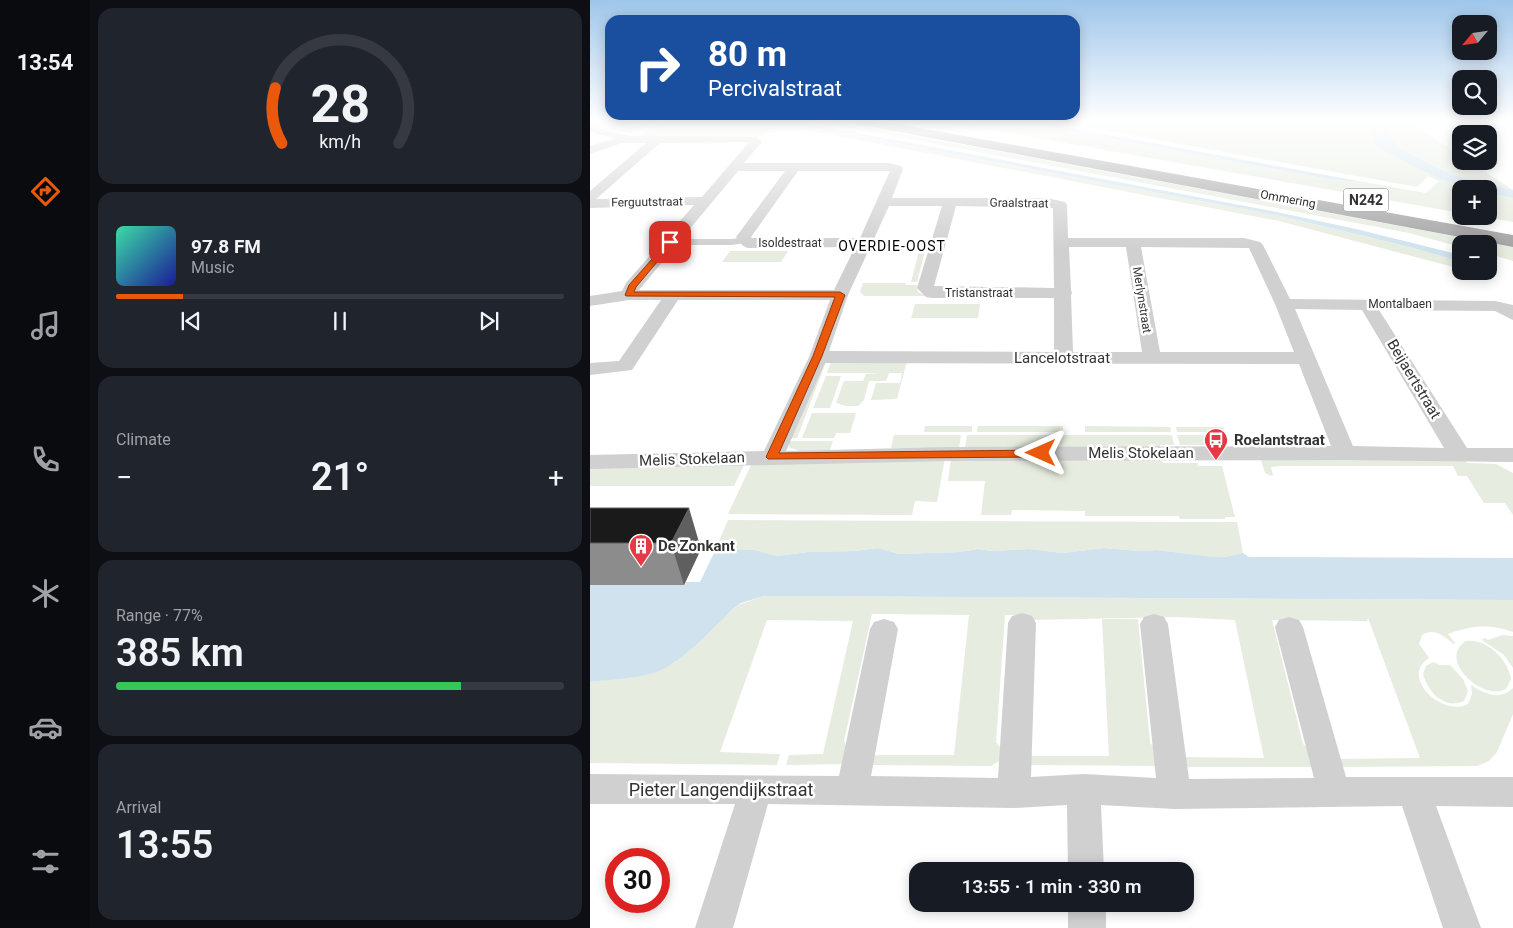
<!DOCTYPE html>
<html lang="en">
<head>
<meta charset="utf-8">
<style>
	body { margin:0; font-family:Roboto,sans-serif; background:#20242c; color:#f1f3f6; height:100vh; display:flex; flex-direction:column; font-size:19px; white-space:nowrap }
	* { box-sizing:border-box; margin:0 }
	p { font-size:16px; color:#9ea1a6 }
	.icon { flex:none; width:28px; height:28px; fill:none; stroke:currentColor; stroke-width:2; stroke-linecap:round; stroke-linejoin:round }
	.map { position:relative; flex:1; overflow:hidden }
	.panel { display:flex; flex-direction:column; gap:8px; padding:8px; background:#0d0f14; width:500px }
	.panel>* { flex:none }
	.banner { position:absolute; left:15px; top:15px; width:475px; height:105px; border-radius:15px; box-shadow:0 2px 12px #0003; background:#1a4fa0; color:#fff; overflow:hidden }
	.needle { width:32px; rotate:241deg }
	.buttons { position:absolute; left:862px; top:15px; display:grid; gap:10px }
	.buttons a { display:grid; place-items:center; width:45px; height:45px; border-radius:10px; background:#171b24; box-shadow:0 2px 12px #0003; font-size:25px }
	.speed { position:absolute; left:15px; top:848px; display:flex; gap:10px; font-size:25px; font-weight:700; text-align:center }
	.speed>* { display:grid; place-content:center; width:65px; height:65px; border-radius:50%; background:#171b24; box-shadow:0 2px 12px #0003; line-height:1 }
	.speed .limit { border:8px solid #d22; background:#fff; color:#111 }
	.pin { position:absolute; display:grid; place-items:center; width:42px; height:42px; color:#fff; margin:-21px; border-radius:10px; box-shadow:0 2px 8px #0006 }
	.me { position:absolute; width:55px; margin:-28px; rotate:270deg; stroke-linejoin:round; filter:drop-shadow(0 0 4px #0008) }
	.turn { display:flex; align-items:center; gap:18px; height:105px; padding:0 20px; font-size:22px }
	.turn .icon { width:65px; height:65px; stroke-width:2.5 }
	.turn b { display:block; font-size:35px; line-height:42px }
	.big { font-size:38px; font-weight:600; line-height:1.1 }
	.panel .tile { flex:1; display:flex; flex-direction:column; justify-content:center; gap:8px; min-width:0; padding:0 18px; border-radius:15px; background:#20242c }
	.panel .dial { align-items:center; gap:0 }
	.dial svg { height:130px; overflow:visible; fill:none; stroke:#363941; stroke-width:7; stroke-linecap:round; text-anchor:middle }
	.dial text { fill:#f1f3f6; stroke:none }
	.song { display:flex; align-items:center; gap:15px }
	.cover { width:60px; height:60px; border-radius:8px; background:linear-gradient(135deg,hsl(160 70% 55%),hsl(240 70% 35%)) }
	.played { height:5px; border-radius:2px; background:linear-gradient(90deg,#ea580c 15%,#363941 15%) }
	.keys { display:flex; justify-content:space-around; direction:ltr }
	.heat { display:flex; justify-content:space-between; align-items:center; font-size:28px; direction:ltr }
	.charge { height:8px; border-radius:4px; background:linear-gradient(90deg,#34c759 77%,#363941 0) }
	.trip { position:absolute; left:319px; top:862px; width:285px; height:50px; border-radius:15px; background:#171b24; box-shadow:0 2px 12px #0003; font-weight:600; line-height:50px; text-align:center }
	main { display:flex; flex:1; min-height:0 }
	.tabs { display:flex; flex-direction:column; width:90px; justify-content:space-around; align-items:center; background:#090b0e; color:#9ea1a6 }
	.tabs .icon { width:35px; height:35px }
	.tabs .selected { color:#ea580c }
	.tabs b { font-size:22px; color:#f1f3f6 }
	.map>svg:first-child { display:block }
	.green { fill:#e6ecdf }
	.water { fill:#cfe2ee }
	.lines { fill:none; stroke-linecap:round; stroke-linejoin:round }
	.pedestrian { fill:#d0d0d0; fill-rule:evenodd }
	.minor { fill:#d0d0d0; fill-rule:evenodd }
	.trunk { fill:#a2a2a2; fill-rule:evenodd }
	.wall { fill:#8c8c8c }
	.shaded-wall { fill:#5f5f5f }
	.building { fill:#1a1a1a; stroke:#5f5f5f }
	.route { fill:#ea580c; stroke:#983908 }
	.labels { text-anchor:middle; stroke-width:5; stroke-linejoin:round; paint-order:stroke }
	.far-street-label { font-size:12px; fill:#333; stroke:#fff }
	.shield { fill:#fff; stroke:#707070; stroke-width:1 }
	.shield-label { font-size:14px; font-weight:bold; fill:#333 }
	.far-neighbourhood-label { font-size:14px; letter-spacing:1px; fill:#000; stroke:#fff }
	.street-label { font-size:15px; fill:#333; stroke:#fff }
	.poi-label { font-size:15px; font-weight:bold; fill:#333; stroke:#fff; text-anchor:start }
	.near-street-label { font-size:18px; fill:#333; stroke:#fff }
</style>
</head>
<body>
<main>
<nav class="tabs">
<b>13:54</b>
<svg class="icon selected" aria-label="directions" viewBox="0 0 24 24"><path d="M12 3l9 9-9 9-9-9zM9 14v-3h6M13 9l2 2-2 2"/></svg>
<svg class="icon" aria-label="music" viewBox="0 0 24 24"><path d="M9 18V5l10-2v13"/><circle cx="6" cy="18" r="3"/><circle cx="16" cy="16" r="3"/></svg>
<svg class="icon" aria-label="phone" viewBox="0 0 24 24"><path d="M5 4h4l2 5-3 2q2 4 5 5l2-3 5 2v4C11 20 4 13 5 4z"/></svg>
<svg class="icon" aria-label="climate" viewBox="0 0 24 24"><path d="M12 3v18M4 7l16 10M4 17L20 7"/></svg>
<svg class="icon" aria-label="car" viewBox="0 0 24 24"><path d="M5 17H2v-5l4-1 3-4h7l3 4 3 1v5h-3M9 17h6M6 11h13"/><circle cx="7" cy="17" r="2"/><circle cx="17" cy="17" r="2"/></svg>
<svg class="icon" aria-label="filters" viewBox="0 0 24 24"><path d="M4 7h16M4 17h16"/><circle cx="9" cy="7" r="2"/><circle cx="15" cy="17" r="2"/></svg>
</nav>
<section class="panel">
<div class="tile dial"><svg viewBox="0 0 100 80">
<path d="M14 69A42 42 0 1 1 86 69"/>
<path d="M14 69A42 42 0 0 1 10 35" stroke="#ea580c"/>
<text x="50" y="56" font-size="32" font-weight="700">28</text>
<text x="50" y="72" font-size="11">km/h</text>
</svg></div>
<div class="tile">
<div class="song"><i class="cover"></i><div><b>97.8 FM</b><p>Music</p></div></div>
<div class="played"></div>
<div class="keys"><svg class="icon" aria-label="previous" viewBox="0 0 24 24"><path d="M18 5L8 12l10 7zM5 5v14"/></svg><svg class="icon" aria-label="pause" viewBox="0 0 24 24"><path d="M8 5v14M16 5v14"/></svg><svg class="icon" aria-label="next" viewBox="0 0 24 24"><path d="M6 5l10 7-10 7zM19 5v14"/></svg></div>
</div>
<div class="tile"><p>Climate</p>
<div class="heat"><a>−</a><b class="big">21°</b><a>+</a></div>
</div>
<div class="tile"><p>Range · 77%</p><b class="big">385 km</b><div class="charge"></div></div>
<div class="tile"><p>Arrival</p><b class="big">13:55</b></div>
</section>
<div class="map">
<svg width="923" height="928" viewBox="0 0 923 928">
	<rect width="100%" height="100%" fill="#fff"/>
	<!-- green -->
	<g class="green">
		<polygon points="0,120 58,120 44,125 56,127 40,134 0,126"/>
		<polygon points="84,120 184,120 690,216 820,247 871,262 871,269 689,221 201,127 164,138 64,137 47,136"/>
		<polygon points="218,120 239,120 923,247 923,261 899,254 899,244 871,244 871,247 819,233"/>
		<polygon points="345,120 421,120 744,180 774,182 836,193 849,181 838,176 827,187 458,120 773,120 778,122 838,174 882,189 871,189 871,213"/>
		<polygon points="793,120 817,120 871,156 871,161 879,161 923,190 888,182 858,173 809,148 800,135 798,123"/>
		<polygon points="899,193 923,198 923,222 890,216 899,216"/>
		<polygon points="332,240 338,240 327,282 321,282"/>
		<polygon points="140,251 198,251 191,262 132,262"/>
		<polygon points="273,283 315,283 316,285 327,285 328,292 336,296 274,296 270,292"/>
		<polygon points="325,304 390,304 388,318 321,318"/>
		<polygon points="317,361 307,399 281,400 286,383 310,383 312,373 299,373 296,381 279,381 274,400 268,406 256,406 246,403 254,381 273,381 276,374 291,373 237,373 241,362"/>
		<polygon points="236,362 207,438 197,438 226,369"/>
		<polygon points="236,376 251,376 240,408 223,408"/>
		<polygon points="222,413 266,413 260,433 246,433 244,438 212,438"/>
		<polygon points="335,426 382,426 382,432 334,432"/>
		<polygon points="388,426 473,426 473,432 387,432"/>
		<polygon points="495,426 580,427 581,432 495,432"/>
		<polygon points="586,427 633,427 635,432 587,432"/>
		<polygon points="304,435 371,435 369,448 301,448"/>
		<polygon points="377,435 582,435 584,445 570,445 570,449 375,448"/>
		<polygon points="587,435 634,435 637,445 590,445"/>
		<polygon points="197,441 243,441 240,450 212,451 200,448"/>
		<polygon points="355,458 347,502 325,501 322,515 138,514 162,463"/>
		<polygon points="361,458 571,459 573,463 608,463 608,466 632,466 645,517 635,517 635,519 590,519 589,516 495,516 495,511 422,510 421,515 391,515 395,481 358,481"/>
		<polygon points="875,459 877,463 906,464 923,473 923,515 915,503 894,503 877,476 868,476 863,466 690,466 681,467 683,475 681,476 675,473 671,460"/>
		<polygon points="155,463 144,486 0,486 0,466"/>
		<polygon points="138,520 647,522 653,553 635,557 624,557 567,550 550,551 514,548 473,553 439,549 402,551 388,549 370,552 309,554 288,548 264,551 218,552 187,556 165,550 124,553"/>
		<path d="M174,596L923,600V632C899,624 882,625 858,634L865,643L864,644C854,636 844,627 832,635L829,644L839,658C809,676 852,718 878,704L882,694L881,685C894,694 910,701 923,688V714L907,752L899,761L887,766L749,767L746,759L830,758L778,618L777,621L682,620L713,744L726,755L729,767H591L590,757L674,758L645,620L587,617L438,620V615H415L406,742L413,751L411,760L401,766L277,765L279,755H364L379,615L282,614L254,741L260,756L258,764L196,765L199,755L233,754L263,621L177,620L130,752L190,754L187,765L0,763V682L58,674L84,663L143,609L151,604Z"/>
		<polygon points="512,619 548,619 560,743 571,754 572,766 441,765 435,756 519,756"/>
		<polygon points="912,635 923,636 923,668 914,655 892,640 894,638 898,640"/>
		<path d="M876,641C897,638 918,660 921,679L916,689C891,702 847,658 876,641Z"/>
		<path d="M843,662L850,665H860L873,679L878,691L874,701C854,710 838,692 833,674L836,666Z"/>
	</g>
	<!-- water -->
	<g class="water">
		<polygon points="184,120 199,120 226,125 682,211 766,229 871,255 871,262 820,247 690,216"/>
		<polygon points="421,120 438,120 774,182 744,180"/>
		<path d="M773,120H793L798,123L800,135L809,148L858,173L888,182L923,190V198L899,193V189C858,189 824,166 789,147L785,142L782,125Z"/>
		<path d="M288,548L309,554L370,552L388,549L402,551L439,549L473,553L514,548L550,551L567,550L624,557H635L653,553L659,557L923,558V600L174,596L151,603L143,609C123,628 93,661 69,671C48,679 22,679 0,682V585H95L96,582H110L124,553L134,550H165L187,556L218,552L264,551Z"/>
	</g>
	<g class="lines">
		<!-- pedestrian -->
		<polygon class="pedestrian" points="156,237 161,240 160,242 142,245 80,245 75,242 80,239 142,239"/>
		<!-- minor -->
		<g class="minor">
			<path d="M0,126L40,136L166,137L172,142L154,163H299L311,166L313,169L302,198H457L475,202L477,205L478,238H654L670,242L673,245L700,299L905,301L923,305V320L905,311L789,310L877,448H923V462L755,460L357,461L0,469V455L174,451L219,357L240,300H88L42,370L0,375V363L29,361L71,300H39L0,306V296L32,291L36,283L104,205L0,208V191L56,143H32L0,154V146L25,138L0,132ZM159,142L112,197L6,199L70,143ZM148,171H195L146,237C149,242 152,246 158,248L265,247L244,290H49ZM208,171H300L270,238H162L161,237ZM299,206H352L327,288L336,297L342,298H464V352L239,351L258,295ZM366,206L463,208L464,288L344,286ZM479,247H536L552,352H483L481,295L482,293L481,290ZM551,247L659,248L685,304L704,352H570ZM705,309L772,310L854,448L763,446ZM235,363L709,364L741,446L357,447L196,451Z"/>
			<polygon points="432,613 442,616 446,623 441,777 494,774 566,778 550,624 554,617 564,614 574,617 578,624 599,779 724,778 685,627 689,620 699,617 709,620 713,627 756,777 923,777 923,807 846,806 891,928 853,928 812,806 584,809 511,805 514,871 478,871 477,805 424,808 178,804 143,928 105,928 145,804 0,804 0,774 249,776 280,629 284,622 294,619 304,622 308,629 281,776 408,778 418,623 422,616"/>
			<rect x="478" y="904" width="38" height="24"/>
		</g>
		<!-- trunk -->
		<polygon class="trunk" points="259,120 286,120 923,235 923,247 266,124"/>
	</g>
	<!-- wall -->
	<polygon class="wall" points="0,508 111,549 94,585 0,585"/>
	<!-- shaded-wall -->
	<polygon class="shaded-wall" points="99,508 111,549 94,585 81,543"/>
	<!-- building -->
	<polygon class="building" points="0,508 99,508 81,543 0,543"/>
	<!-- sky -->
	<linearGradient id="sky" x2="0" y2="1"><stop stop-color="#9ec6ea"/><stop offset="0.48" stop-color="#fff"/><stop offset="1" stop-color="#fff" stop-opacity="0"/></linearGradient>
	<rect width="923" height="250" fill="url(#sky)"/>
	<!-- route -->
	<polygon class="route" points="80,240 84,242 46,287 44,292 250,292 255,295 232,356 189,453 451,450 456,453 451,457 178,459 176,457 223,356 245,297 36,296 35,295 39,285 78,241"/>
	<!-- icons -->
	<defs>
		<g id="bus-pin" transform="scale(1.25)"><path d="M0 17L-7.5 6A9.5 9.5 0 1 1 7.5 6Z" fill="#e63946" stroke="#fff"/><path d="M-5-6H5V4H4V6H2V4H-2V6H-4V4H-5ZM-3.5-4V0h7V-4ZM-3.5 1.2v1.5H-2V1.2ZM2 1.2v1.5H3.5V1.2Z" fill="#fff"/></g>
		<g id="building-pin" transform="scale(1.25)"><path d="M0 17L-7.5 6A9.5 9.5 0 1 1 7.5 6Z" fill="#e63946" stroke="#fff"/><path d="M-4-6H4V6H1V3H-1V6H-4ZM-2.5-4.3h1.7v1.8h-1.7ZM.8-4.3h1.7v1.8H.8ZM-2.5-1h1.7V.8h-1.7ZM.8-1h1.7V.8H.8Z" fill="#fff"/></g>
	</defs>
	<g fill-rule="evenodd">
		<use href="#bus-pin" x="626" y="440"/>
		<use href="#building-pin" x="51" y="546"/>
	</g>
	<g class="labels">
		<!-- far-street labels -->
		<g class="far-street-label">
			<text transform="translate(698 199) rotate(10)" y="4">Ommering</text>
			<text transform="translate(57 202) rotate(-1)" y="4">Ferguutstraat</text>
			<text transform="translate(429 203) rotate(1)" y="4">Graalstraat</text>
			<text x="200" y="247">Isoldestraat</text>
			<text x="389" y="297">Tristanstraat</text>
			<text transform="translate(552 300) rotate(81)" y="4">Merlynstraat</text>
			<text x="810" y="308">Montalbaen</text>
		</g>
		<!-- shield labels -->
		<rect class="shield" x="753.5" y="188.5" width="45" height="23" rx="4"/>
		<g class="shield-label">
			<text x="776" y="205">N242</text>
		</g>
		<!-- far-neighbourhood labels -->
		<g class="far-neighbourhood-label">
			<text x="302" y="251">OVERDIE-OOST</text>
		</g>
		<!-- street labels -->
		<g class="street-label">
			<text x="472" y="363">Lancelotstraat</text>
			<text transform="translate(824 379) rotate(59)" y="5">Beijaertstraat</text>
			<text x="551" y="458">Melis Stokelaan</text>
			<text transform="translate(102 459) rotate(-2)" y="5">Melis Stokelaan</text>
		</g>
		<!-- poi labels -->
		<g class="poi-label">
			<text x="644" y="445">Roelantstraat</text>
			<text x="68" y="551">De Zonkant</text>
		</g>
		<!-- near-street labels -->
		<g class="near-street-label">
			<text x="131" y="796">Pieter Langendijkstraat</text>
		</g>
	</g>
</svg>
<div class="buttons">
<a><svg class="needle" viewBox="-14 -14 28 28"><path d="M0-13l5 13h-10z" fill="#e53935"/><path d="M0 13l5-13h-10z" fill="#9ea1a6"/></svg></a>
<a><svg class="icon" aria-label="search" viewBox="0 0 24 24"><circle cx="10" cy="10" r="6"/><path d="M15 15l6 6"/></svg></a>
<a><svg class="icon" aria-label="layers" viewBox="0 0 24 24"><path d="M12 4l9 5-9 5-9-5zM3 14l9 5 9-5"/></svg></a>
<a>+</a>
<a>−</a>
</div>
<div class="speed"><div class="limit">30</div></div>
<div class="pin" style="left:80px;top:242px;background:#d93025"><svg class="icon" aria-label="arrive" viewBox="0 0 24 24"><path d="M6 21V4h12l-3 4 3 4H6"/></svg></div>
<svg class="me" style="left:451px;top:453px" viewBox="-20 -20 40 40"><path d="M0-17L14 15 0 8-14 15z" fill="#ea580c" stroke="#fff" stroke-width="4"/></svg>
<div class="trip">13:55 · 1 min · 330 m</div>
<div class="banner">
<div class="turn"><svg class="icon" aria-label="right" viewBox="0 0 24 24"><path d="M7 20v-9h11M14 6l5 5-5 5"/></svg><div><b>80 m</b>Percivalstraat</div></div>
</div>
</div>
</main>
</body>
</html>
